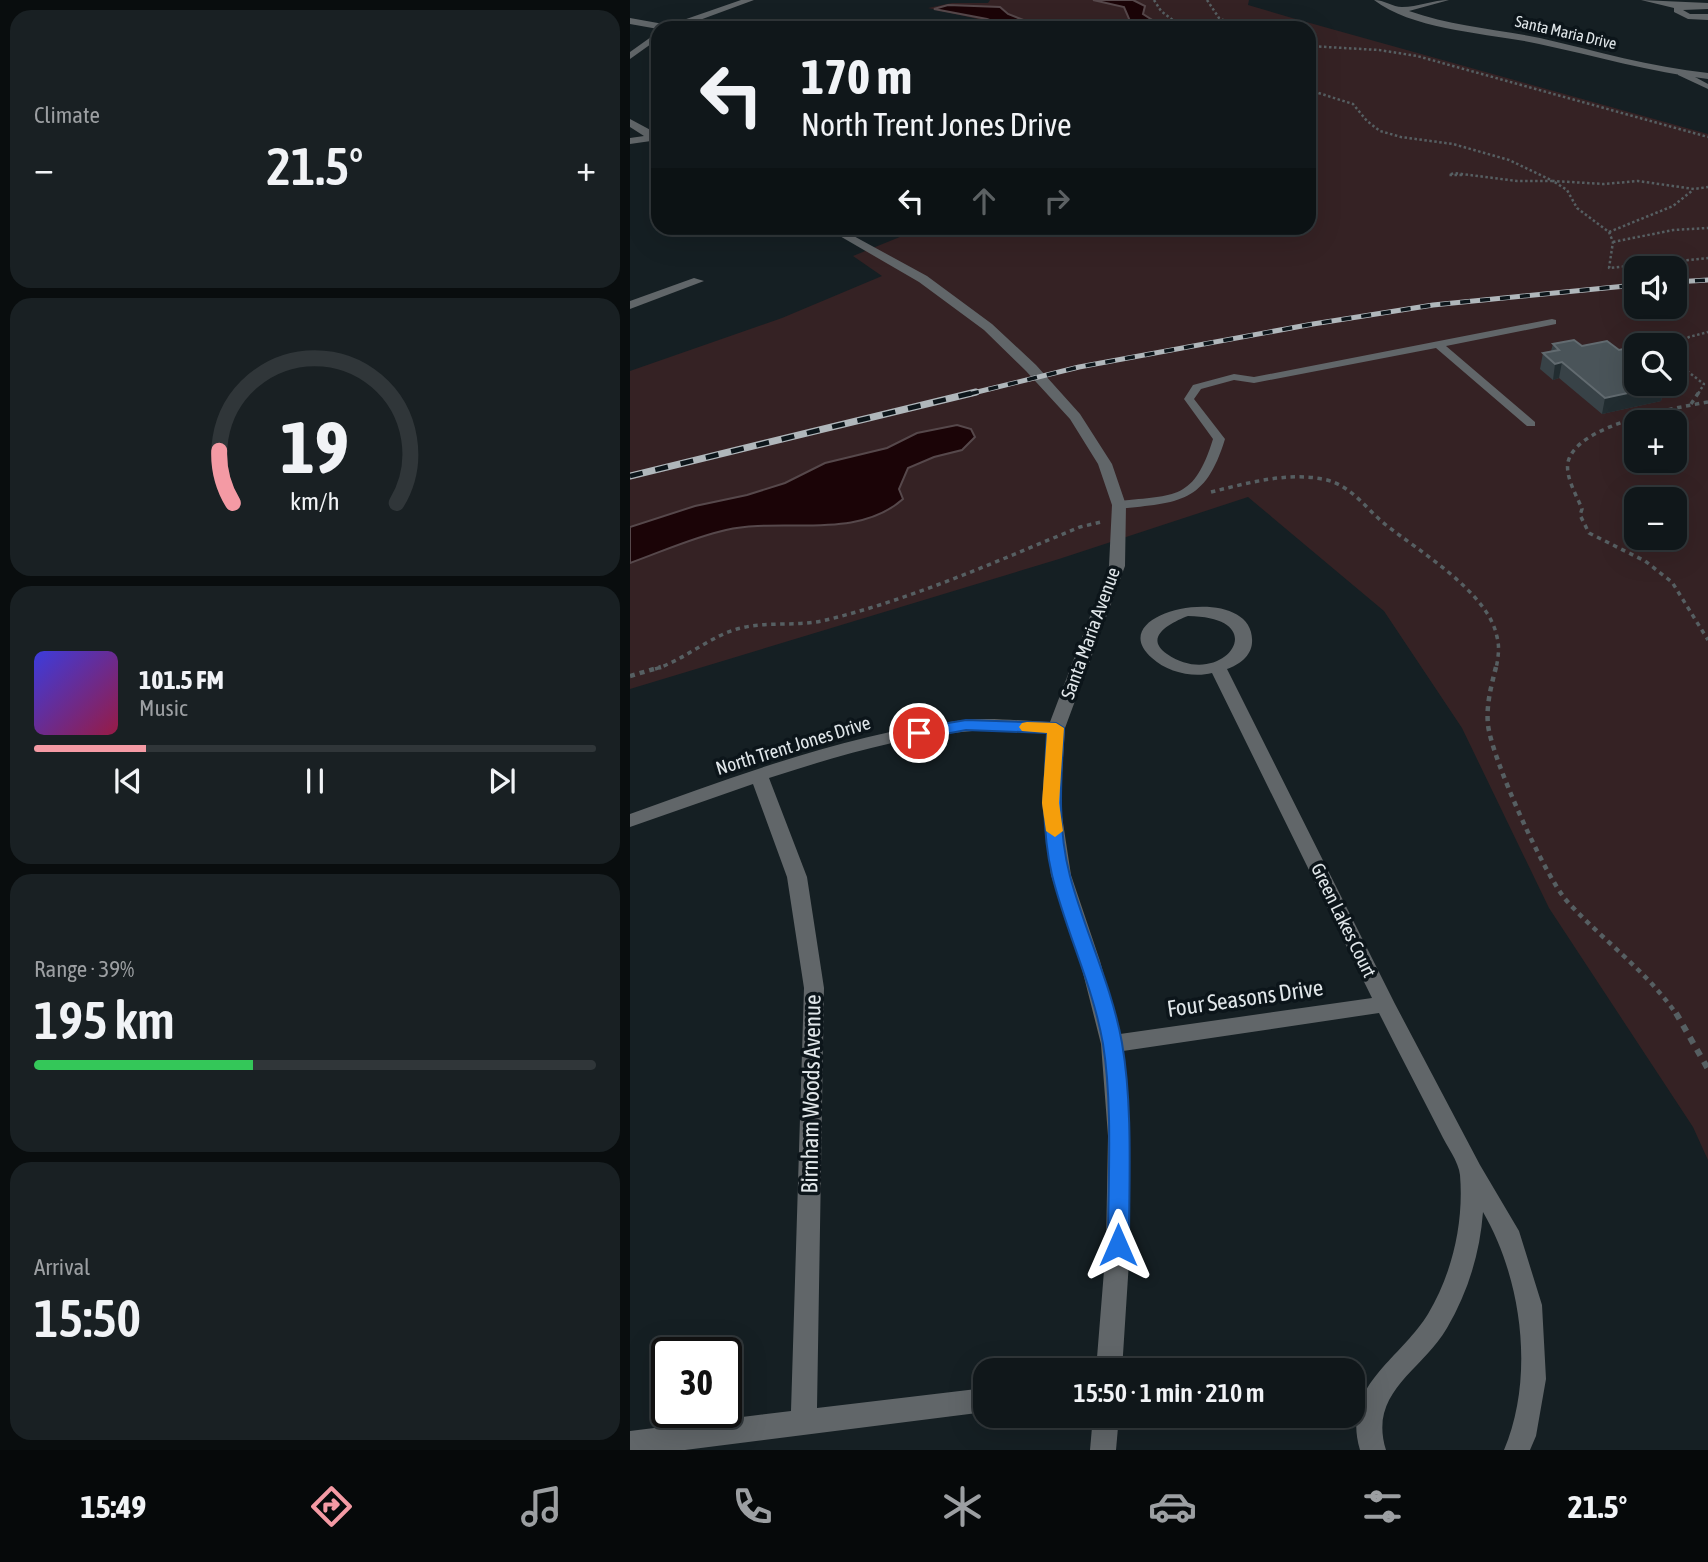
<!DOCTYPE html>
<html lang="en">
<head>
<meta charset="utf-8">
<style>
	body { margin:0; font-family:"Asap Condensed",sans-serif; background:#192023; color:#f1f3f6; height:100vh; display:flex; flex-direction:column; font-size:26px; white-space:nowrap }
	* { box-sizing:border-box; margin:0 }
	p { font-size:23px; color:#9c9fa2 }
	.icon { flex:none; width:38px; height:38px; fill:none; stroke:currentColor; stroke-width:2; stroke-linecap:round; stroke-linejoin:round }
	.map { position:relative; flex:1; overflow:hidden }
	.drawer { display:flex; flex-direction:column; gap:10px; padding:10px; background:#090d0e; width:630px }
	.drawer>* { flex:none }
	.top-card { position:absolute; left:21px; top:21px; width:665px; height:214px; border-radius:21px; box-shadow:0 7px 28px #0002,0 0 0 2px #303639; background:#10171a; color:#f1f3f6; overflow:hidden }
	.fabs { position:absolute; left:994px; top:256px; display:grid; gap:14px }
	.fabs a { display:grid; place-items:center; width:63px; height:63px; border-radius:14px; background:#10171a; box-shadow:0 7px 28px #0002,0 0 0 2px #303639; font-size:35px }
	.speed { position:absolute; left:21px; top:1337px; display:flex; gap:14px; font-size:35px; font-weight:700; text-align:center }
	.speed>* { display:grid; place-content:center; width:91px; height:91px; border-radius:50%; background:#10171a; box-shadow:0 7px 28px #0002,0 0 0 2px #303639; line-height:1 }
	.speed .limit { border:4px solid #111; border-radius:10px; background:#fff; color:#111 }
	.pin { position:absolute; display:grid; place-items:center; width:60px; height:60px; color:#fff; margin:-30px; border:4px solid #fff; border-radius:50%; box-shadow:0 2px 7px #0007 }
	.me { position:absolute; width:77px; margin:-38px; rotate:0deg; stroke-linejoin:round; filter:drop-shadow(0 0 5px #0008) }
	.turn { display:flex; align-items:center; gap:24px; height:147px; padding:0 35px; font-size:32px }
	.turn .icon { width:91px; height:91px; stroke-width:2.5 }
	.turn b { display:block; font-size:49px; line-height:60px }
	.lanes { display:flex; align-items:center; height:66px; padding:0 35px; background:#0003; justify-content:center; gap:35px; direction:ltr }
	.lanes .off { opacity:.35 }
	.big { font-size:52px; font-weight:600; line-height:1.1 }
	.drawer .card { flex:1; display:flex; flex-direction:column; justify-content:center; gap:10px; min-width:0; padding:0 24px; border-radius:21px; background:#192023 }
	.drawer .dial { align-items:center; gap:0 }
	.dial svg { height:182px; overflow:visible; fill:none; stroke:#303639; stroke-width:7; stroke-linecap:round; text-anchor:middle }
	.dial text { fill:#f1f3f6; stroke:none }
	.song { display:flex; align-items:center; gap:21px }
	.cover { width:84px; height:84px; border-radius:10px; background:linear-gradient(135deg,hsl(240 70% 55%),hsl(340 70% 35%)) }
	.played { height:7px; border-radius:4px; background:linear-gradient(90deg,#f49aa4 20%,#303639 20%) }
	.keys { display:flex; justify-content:space-around; direction:ltr }
	.heat { display:flex; justify-content:space-between; align-items:center; font-size:38px; direction:ltr }
	.charge { height:10px; border-radius:5px; background:linear-gradient(90deg,#34c759 39%,#303639 0) }
	.trip { position:absolute; left:343px; top:1358px; width:392px; height:70px; border-radius:21px; background:#10171a; box-shadow:0 7px 28px #0002,0 0 0 2px #303639; font-weight:600; line-height:70px; text-align:center }
	.menu { display:flex; height:112px; justify-content:space-around; align-items:center; background:#06090a; color:#9c9fa2 }
	.menu .icon { width:49px; height:49px }
	.menu .active { color:#f49aa4 }
	.menu b { font-size:32px; color:#f1f3f6 }
	main { display:flex; flex:1; min-height:0 }
	.map>svg:first-child { display:block }
	.green { fill:#352224; fill-rule:evenodd }
	.water { fill:#1b0407; stroke:#56484b; stroke-width:2 }
	.lines { fill:none; stroke-linecap:round; stroke-linejoin:round }
	.path-far3 { stroke:#565f62; stroke-width:2.5; stroke-dasharray:2.5 2.5; stroke-linecap:butt }
	.path-far2 { stroke:#565f62; stroke-width:3.5; stroke-dasharray:4.5 4.5; stroke-linecap:butt }
	.path-far1 { stroke:#565f62; stroke-width:4.5; stroke-dasharray:5 5; stroke-linecap:butt }
	.path { stroke:#565f62; stroke-width:6; stroke-dasharray:7 7; stroke-linecap:butt }
	.service { fill:#616669; fill-rule:evenodd }
	.minor { fill:#616669; fill-rule:evenodd }
	.rail-far1-casing { stroke:#b0b7bb; stroke-width:5 }
	.rail-casing { stroke:#b0b7bb; stroke-width:7 }
	.rail-far1 { stroke:#0c151a; stroke-width:3.5; stroke-dasharray:10; stroke-linecap:butt }
	.rail { stroke:#0c151a; stroke-width:4.5; stroke-dasharray:13; stroke-linecap:butt }
	.wall { fill:#384247 }
	.shaded-wall { fill:#222d31 }
	.building { fill:#4a5459; stroke:#626b70; stroke-width:2 }
	.route { fill:#1a73e8; stroke:#114b97; stroke-width:2 }
	.slow { fill:#f59e0b }
	.labels { text-anchor:middle; stroke-width:7; stroke-linejoin:round; paint-order:stroke }
	.far-street-label { font-size:16px; fill:#e1e7ea; stroke:#0c151a }
	.street-label { font-size:19px; fill:#e1e7ea; stroke:#0c151a }
	.near-street-label { font-size:23px; fill:#e1e7ea; stroke:#0c151a }
</style>
</head>
<body>
<main>
<section class="drawer">
<div class="card"><p>Climate</p>
<div class="heat"><a>−</a><b class="big">21.5°</b><a>+</a></div>
</div>
<div class="card dial"><svg viewBox="0 0 100 80">
<path d="M14 69A42 42 0 1 1 86 69"/>
<path d="M14 69A42 42 0 0 1 8 46" stroke="#f49aa4"/>
<text x="50" y="56" font-size="32" font-weight="700">19</text>
<text x="50" y="72" font-size="11">km/h</text>
</svg></div>
<div class="card">
<div class="song"><i class="cover"></i><div><b>101.5 FM</b><p>Music</p></div></div>
<div class="played"></div>
<div class="keys"><svg class="icon" aria-label="previous" viewBox="0 0 24 24"><path d="M18 5L8 12l10 7zM5 5v14"/></svg><svg class="icon" aria-label="pause" viewBox="0 0 24 24"><path d="M8 5v14M16 5v14"/></svg><svg class="icon" aria-label="next" viewBox="0 0 24 24"><path d="M6 5l10 7-10 7zM19 5v14"/></svg></div>
</div>
<div class="card"><p>Range · 39%</p><b class="big">195 km</b><div class="charge"></div></div>
<div class="card"><p>Arrival</p><b class="big">15:50</b></div>
</section>
<div class="map">
<svg width="1078" height="1450" viewBox="0 0 1078 1450">
	<rect width="100%" height="100%" fill="#151f23"/>
	<!-- green -->
	<path class="green" d="M360,0H619L618,5L662,18L1078,134V1160L1063,1127L919,908L832,728L754,611L618,497L429,559L0,689V371L152,318L252,276L223,256L292,228H679V28H374L357,21L298,8L322,3H358ZM1006,268H1045V306H1006ZM1006,345H1045V383H1006ZM1006,422H1045V460H1006ZM1006,499H1045V537H1006Z"/>
	<!-- water -->
	<g class="water">
		<polygon points="463,0 503,0 515,6 513,14 535,28 503,28 494,7"/>
		<polygon points="318,5 370,7 378,14 414,28 381,28 357,19 304,9"/>
		<path d="M327,425L341,429L345,437L332,450L304,457L278,468L269,489L273,499C226,541 152,517 96,530C64,537 31,552 0,563V527L65,506L117,495L155,483L195,463L257,448L287,433Z"/>
	</g>
	<g class="lines">
		<!-- path-far3 -->
		<g class="path-far3">
			<polyline points="524,0 531,11 553,28"/>
			<polyline points="577,0 589,18 610,28"/>
			<polyline points="679,46 749,50 787,56 1078,137"/>
			<polyline points="679,90 723,104 737,121 750,131 771,137 823,144 879,160 923,181 974,184 1008,181 1064,189 1078,187"/>
			<polyline points="832,175 819,175 824,173 887,181 923,181 937,190 947,208 979,232 983,242 979,268 1078,258"/>
			<polyline points="979,232 1043,206 1063,190"/>
			<polyline points="983,242 1043,230 1078,228"/>
			<polyline points="1045,346 1059,337 1078,332"/>
			<polyline points="1045,362 1074,384 1068,394"/>
		</g>
		<!-- path-far2 -->
		<g class="path-far2">
			<path d="M1078,402C1045,408 947,424 938,462C935,477 947,496 952,509L950,515L959,533L1015,561L1042,582L1078,640"/>
			<polyline points="1061,404 1069,392"/>
			<path d="M581,492C618,483 659,471 697,480C723,487 736,509 756,525C789,551 859,593 867,637C870,648 868,658 866,669"/>
			<path d="M25,669C55,660 81,635 111,628C139,621 168,627 196,620C283,599 367,561 450,527L471,522"/>
		</g>
		<!-- path-far1 -->
		<g class="path-far1">
			<path d="M866,667C861,687 856,705 858,725C862,759 914,874 936,900C972,940 1016,970 1047,1015"/>
			<polyline points="0,676 31,667"/>
		</g>
		<!-- path -->
		<polyline class="path" points="1046,1013 1078,1069"/>
		<!-- service -->
		<g class="service">
			<polygon points="1048,71 1054,71 1078,84 1078,89 1048,75"/>
			<path d="M922,319L926,320V324L816,346L905,422V426H897L806,348L624,383L604,380L571,389L564,399L595,439C575,504 550,502 489,509L483,505L489,501C546,495 564,500 583,439L554,399L563,385L604,374L624,377Z"/>
		</g>
		<!-- minor -->
		<g class="minor">
			<polygon points="111,0 124,0 48,28 28,29 0,24 0,18 39,25"/>
			<path d="M744,0C754,0 763,7 772,7C788,7 803,0 819,0L779,11C821,26 866,29 910,38C966,51 1021,67 1078,73V79C1020,72 966,56 909,44C860,33 784,31 744,0Z"/>
			<polygon points="1011,0 1078,3 1078,9 1053,10 1060,14 1078,14 1078,20 1058,19 1044,12 1044,8"/>
			<polygon points="28,32 28,39 0,59 0,52"/>
			<polygon points="0,119 28,134 28,144 21,141 0,144 0,138 14,136 0,127"/>
			<path d="M196,228H209L297,276L362,324L406,365L450,414L482,464L496,505L495,566L435,728L430,803L441,875L470,961L490,1034L742,998L582,673C563,678 537,672 522,658C467,610 627,579 622,643C621,656 609,665 597,669L765,1004L850,1165L889,1231L912,1305L916,1379L906,1436L900,1450H874C905,1377 892,1279 853,1212C850,1253 838,1292 817,1328C791,1372 738,1392 756,1450H730C711,1386 769,1361 798,1314C822,1274 834,1223 830,1175C829,1162 816,1145 810,1132C790,1093 769,1053 749,1013L493,1051L500,1136V1246L492,1370H466L476,1246L478,1136L471,1044L450,961L421,875L412,803L417,733C392,732 367,729 342,731C273,736 204,757 139,778L177,877L194,988L187,1408L355,1388V1412L55,1450H0V1431L161,1411L174,988L157,877L123,784L0,827V814C109,775 218,733 334,720C362,717 391,721 420,722L479,566L482,505L468,464L440,419L396,371L354,330L289,282ZM558,616C647,617 592,692 537,654C512,637 542,622 558,616Z"/>
			<polygon points="64,278 74,281 0,309 0,301"/>
			<polygon points="463,1416 489,1416 486,1450 460,1450"/>
		</g>
		<!-- rail-far1 casing -->
		<g class="rail-far1-casing">
			<g id="rail-far1">
				<polyline points="1045,282 1078,280"/>
				<polyline points="339,394 449,367 683,324 803,305 1006,285"/>
			</g>
		</g>
		<!-- rail casing -->
		<g class="rail-casing">
			<polyline id="rail" points="0,476 346,392"/>
		</g>
		<!-- rail-far1 -->
		<use href="#rail-far1" class="rail-far1"/>
		<!-- rail -->
		<use href="#rail" class="rail"/>
	</g>
	<!-- wall -->
	<polygon class="wall" points="923,344 952,346 1006,383 1035,385 1031,401 972,414 929,378 923,380 910,369 913,353 921,351"/>
	<!-- shaded-wall -->
	<g class="shaded-wall">
		<polygon points="932,362 929,378 923,380 925,364"/>
		<polygon points="1035,385 1031,401 972,414 975,398"/>
	</g>
	<!-- building -->
	<polygon class="building" points="944,340 952,346 977,341 989,350 998,348 1006,355 1006,383 1032,383 1035,385 975,398 932,362 925,364 913,353 929,350 923,344"/>
	<!-- route -->
	<path class="route" d="M336,720L426,723L434,728C431,778 427,827 440,876C455,932 482,986 492,1043C503,1106 499,1182 499,1245L496,1252L488,1255L481,1252L478,1245C478,1182 483,1106 473,1044C463,986 436,932 422,875C411,828 414,781 417,733L336,730L289,739L281,733L289,728Z"/>
	<!-- slow -->
	<polygon class="slow" points="397,722 426,723 434,728 429,803 433,831 425,837 416,831 412,803 417,733 392,731 389,727 392,723"/>
	<g class="labels">
		<!-- far-street labels -->
		<g class="far-street-label">
			<text transform="translate(936 32) rotate(13)" y="6">Santa Maria Drive</text>
		</g>
		<!-- street labels -->
		<g class="street-label">
			<text transform="translate(460 633) rotate(-70)" y="7">Santa Maria Avenue</text>
			<text transform="translate(163 745) rotate(-17)" y="7">North Trent Jones Drive</text>
			<text transform="translate(714 920) rotate(64)" y="7">Green Lakes Court</text>
		</g>
		<!-- near-street labels -->
		<g class="near-street-label">
			<text transform="translate(615 998) rotate(-8)" y="8">Four Seasons Drive</text>
			<text transform="translate(181 1094) rotate(-89)" y="8">Birnham Woods Avenue</text>
		</g>
	</g>
</svg>
<div class="fabs">
<a><svg class="icon" aria-label="sound" viewBox="0 0 24 24"><path d="M4 9h4l5-4v14l-5-4H4zM17 9q2 3 0 6"/></svg></a>
<a><svg class="icon" aria-label="search" viewBox="0 0 24 24"><circle cx="10" cy="10" r="6"/><path d="M15 15l6 6"/></svg></a>
<a>+</a>
<a>−</a>
</div>
<div class="speed"><div class="limit">30</div></div>
<div class="pin" style="left:289px;top:733px;background:#d93025"><svg class="icon" aria-label="arrive" viewBox="0 0 24 24"><path d="M6 21V4h12l-3 4 3 4H6"/></svg></div>
<svg class="me" style="left:488px;top:1245px" viewBox="-20 -20 40 40"><path d="M0-17L14 15 0 8-14 15z" fill="#1a73e8" stroke="#fff" stroke-width="4"/></svg>
<div class="trip">15:50 · 1 min · 210 m</div>
<div class="top-card">
<div class="turn"><svg class="icon" aria-label="left" viewBox="0 0 24 24"><path d="M17 20v-9H6M10 6l-5 5 5 5"/></svg><div><b>170 m</b>North Trent Jones Drive</div></div>
<div class="lanes"><svg class="icon" aria-label="left" viewBox="0 0 24 24"><path d="M17 20v-9H6M10 6l-5 5 5 5"/></svg><svg class="icon off" aria-label="ahead" viewBox="0 0 24 24"><path d="M12 20V5M6 11l6-6 6 6"/></svg><svg class="icon off" aria-label="right" viewBox="0 0 24 24"><path d="M7 20v-9h11M14 6l5 5-5 5"/></svg></div>
</div>
</div>
</main>
<nav class="menu">
<b>15:49</b>
<svg class="icon active" aria-label="directions" viewBox="0 0 24 24"><path d="M12 3l9 9-9 9-9-9zM9 14v-3h6M13 9l2 2-2 2"/></svg>
<svg class="icon" aria-label="music" viewBox="0 0 24 24"><path d="M9 18V5l10-2v13"/><circle cx="6" cy="18" r="3"/><circle cx="16" cy="16" r="3"/></svg>
<svg class="icon" aria-label="phone" viewBox="0 0 24 24"><path d="M5 4h4l2 5-3 2q2 4 5 5l2-3 5 2v4C11 20 4 13 5 4z"/></svg>
<svg class="icon" aria-label="climate" viewBox="0 0 24 24"><path d="M12 3v18M4 7l16 10M4 17L20 7"/></svg>
<svg class="icon" aria-label="car" viewBox="0 0 24 24"><path d="M5 17H2v-5l4-1 3-4h7l3 4 3 1v5h-3M9 17h6M6 11h13"/><circle cx="7" cy="17" r="2"/><circle cx="17" cy="17" r="2"/></svg>
<svg class="icon" aria-label="filters" viewBox="0 0 24 24"><path d="M4 7h16M4 17h16"/><circle cx="9" cy="7" r="2"/><circle cx="15" cy="17" r="2"/></svg>
<b>21.5°</b>
</nav>
</body>
</html>
